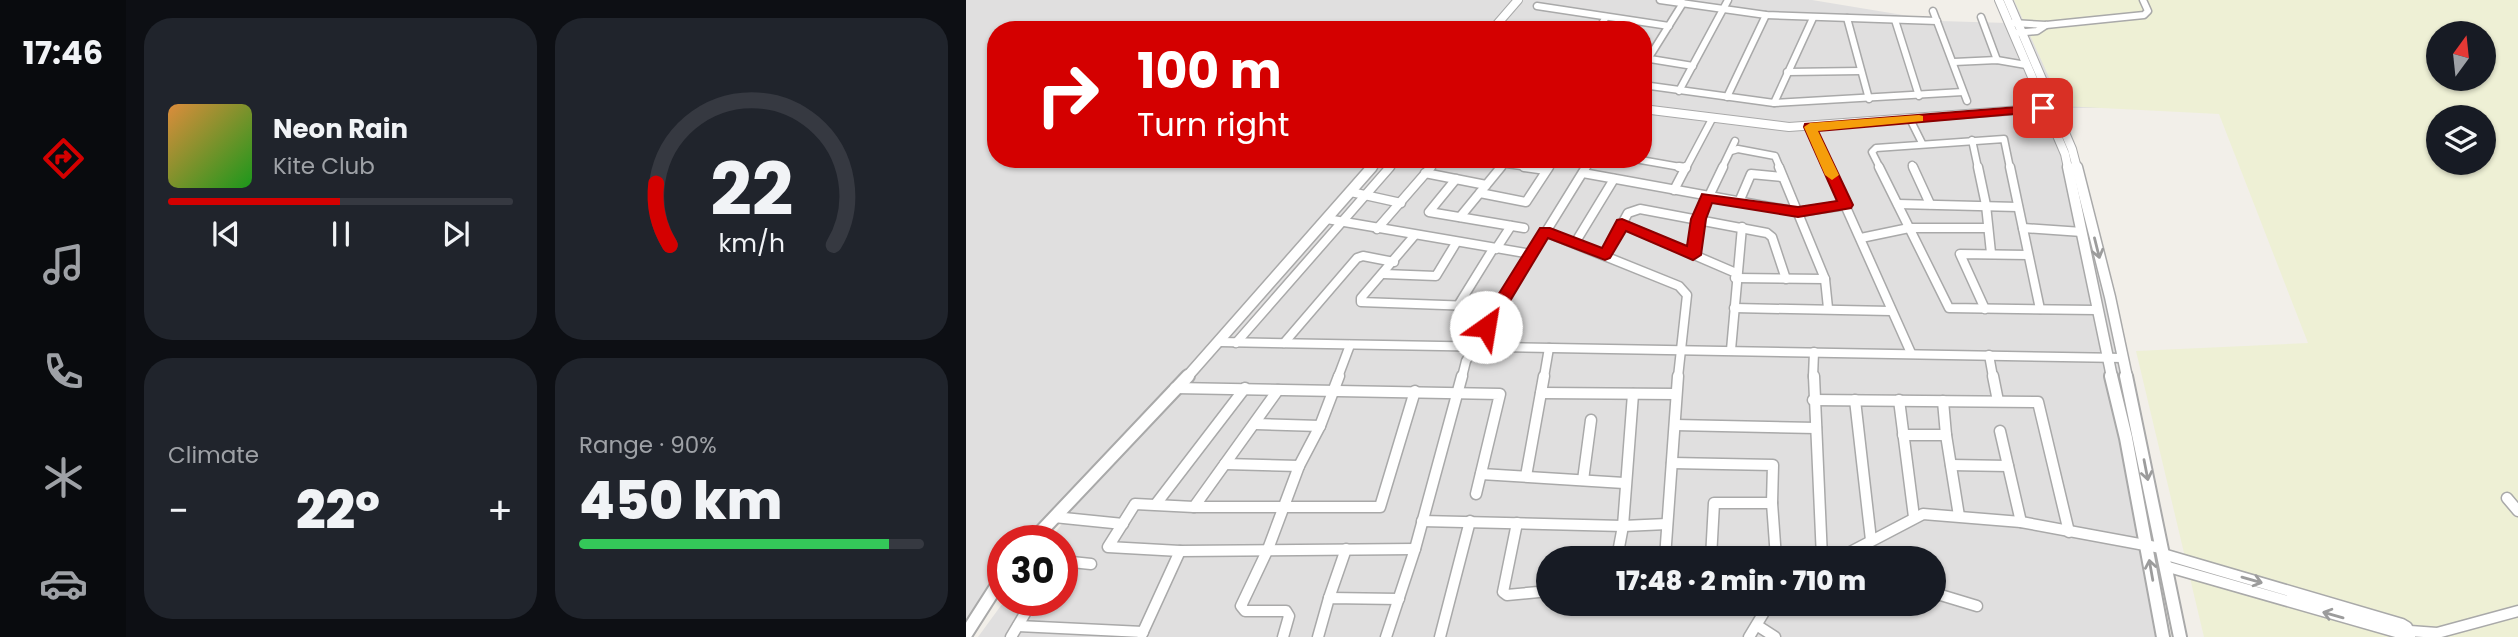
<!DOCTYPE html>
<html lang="en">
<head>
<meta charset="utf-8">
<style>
	body { margin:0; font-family:Poppins,sans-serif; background:#20242c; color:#f1f3f6; height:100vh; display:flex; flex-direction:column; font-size:26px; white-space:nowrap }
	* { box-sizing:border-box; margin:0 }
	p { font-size:23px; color:#9ea1a6 }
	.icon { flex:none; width:38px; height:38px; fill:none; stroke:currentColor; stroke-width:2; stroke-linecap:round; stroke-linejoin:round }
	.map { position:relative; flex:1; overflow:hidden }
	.panel { display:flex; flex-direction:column; gap:18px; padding:18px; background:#0d0f14; width:840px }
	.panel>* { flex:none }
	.banner { position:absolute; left:21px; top:21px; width:665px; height:147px; border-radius:28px; box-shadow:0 2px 5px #0004; background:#d40000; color:#fff; overflow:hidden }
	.needle { width:46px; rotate:15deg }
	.buttons { position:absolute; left:1460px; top:21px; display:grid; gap:14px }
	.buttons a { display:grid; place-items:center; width:70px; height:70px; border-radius:50%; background:#171b24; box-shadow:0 2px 5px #0004; font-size:35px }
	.speed { position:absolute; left:21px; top:525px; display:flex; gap:14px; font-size:35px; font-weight:700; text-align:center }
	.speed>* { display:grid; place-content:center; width:91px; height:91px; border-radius:50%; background:#171b24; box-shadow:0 2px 5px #0004; line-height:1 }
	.speed .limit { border:10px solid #d22; background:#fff; color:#111 }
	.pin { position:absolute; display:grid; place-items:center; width:60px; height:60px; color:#fff; margin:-30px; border-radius:14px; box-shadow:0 4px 10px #0006 }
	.me { position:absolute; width:77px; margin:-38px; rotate:32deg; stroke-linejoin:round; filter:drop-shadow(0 0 5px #0008) }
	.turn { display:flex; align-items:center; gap:24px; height:147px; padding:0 35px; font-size:32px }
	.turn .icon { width:91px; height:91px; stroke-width:2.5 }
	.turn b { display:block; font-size:49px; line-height:60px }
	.big { font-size:52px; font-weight:800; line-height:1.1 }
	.panel .tile { flex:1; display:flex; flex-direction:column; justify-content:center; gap:10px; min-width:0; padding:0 24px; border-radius:28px; background:#20242c }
	.panel .dial { align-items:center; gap:0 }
	.dial svg { height:182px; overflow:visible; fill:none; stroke:#363941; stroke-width:7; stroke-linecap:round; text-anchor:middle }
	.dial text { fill:#f1f3f6; stroke:none }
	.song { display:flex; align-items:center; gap:21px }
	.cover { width:84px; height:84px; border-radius:10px; background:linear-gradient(135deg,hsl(30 70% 55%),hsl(120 70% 35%)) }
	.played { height:7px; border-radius:4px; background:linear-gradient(90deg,#d40000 50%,#363941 50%) }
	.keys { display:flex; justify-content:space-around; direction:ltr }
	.heat { display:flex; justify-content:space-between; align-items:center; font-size:38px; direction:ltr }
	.charge { height:10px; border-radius:5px; background:linear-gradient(90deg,#34c759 90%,#363941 0) }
	.panel .tiles { flex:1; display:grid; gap:18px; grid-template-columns:repeat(2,1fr) }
	.trip { position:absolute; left:570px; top:546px; width:410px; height:70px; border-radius:35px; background:#171b24; box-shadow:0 2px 5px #0004; font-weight:800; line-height:70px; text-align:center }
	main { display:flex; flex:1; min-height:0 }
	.tab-bar { display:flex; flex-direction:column; width:126px; justify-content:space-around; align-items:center; background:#090b0e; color:#9ea1a6 }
	.tab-bar .icon { width:49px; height:49px }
	.tab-bar .current { color:#d40000 }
	.tab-bar b { font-size:32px; color:#f1f3f6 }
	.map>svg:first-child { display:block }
	.residential { fill:#e0dfdf; fill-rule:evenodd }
	.farmland { fill:#eef0d5; fill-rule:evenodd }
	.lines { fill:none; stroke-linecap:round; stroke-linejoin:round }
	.minor-far2-casing { stroke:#a9a9a9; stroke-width:9 }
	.minor-far1-casing { stroke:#a9a9a9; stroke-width:11 }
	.minor-casing { stroke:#a9a9a9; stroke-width:13 }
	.tertiary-far2-casing { stroke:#a9a9a9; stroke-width:10 }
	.tertiary-far1-casing { stroke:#a9a9a9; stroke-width:13 }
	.tertiary-casing { stroke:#a9a9a9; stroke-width:16 }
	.minor-far2 { stroke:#fff; stroke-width:6 }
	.minor-far1 { stroke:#fff; stroke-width:8 }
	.minor { stroke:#fff; stroke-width:10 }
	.tertiary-far2 { stroke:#fff; stroke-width:8 }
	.tertiary-far1 { stroke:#fff; stroke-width:10 }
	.tertiary { stroke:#fff; stroke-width:12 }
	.oneway { stroke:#9c9c9c }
	.route { fill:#d40000; stroke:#8a0000; stroke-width:2 }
	.slow { fill:#f59e0b }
</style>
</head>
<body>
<main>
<nav class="tab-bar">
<b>17:46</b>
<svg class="icon current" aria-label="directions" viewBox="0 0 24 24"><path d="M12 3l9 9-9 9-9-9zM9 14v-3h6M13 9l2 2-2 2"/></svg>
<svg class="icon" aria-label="music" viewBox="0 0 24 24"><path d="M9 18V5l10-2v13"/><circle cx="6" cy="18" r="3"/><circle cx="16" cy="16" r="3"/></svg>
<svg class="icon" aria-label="phone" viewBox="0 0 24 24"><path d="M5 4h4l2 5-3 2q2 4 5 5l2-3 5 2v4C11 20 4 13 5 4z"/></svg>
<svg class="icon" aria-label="climate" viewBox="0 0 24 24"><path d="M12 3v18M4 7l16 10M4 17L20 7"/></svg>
<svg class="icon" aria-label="car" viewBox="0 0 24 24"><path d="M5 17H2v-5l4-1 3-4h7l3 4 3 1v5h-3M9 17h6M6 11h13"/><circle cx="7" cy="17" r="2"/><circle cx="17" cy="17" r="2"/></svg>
</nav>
<section class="panel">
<div class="tiles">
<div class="tile">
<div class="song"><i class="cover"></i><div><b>Neon Rain</b><p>Kite Club</p></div></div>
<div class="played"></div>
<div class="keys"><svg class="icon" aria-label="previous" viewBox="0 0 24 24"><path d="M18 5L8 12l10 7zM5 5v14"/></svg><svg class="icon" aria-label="pause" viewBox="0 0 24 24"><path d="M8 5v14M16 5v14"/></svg><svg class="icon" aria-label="next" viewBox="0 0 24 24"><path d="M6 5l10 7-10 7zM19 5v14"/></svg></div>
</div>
<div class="tile dial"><svg viewBox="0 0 100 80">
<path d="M14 69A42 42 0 1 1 86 69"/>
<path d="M14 69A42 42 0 0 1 8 42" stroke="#d40000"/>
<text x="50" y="56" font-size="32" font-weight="700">22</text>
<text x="50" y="72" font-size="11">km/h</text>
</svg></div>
<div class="tile"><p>Climate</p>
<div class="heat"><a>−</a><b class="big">22°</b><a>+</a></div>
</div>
<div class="tile"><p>Range · 90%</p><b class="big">450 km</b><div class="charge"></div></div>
</div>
</section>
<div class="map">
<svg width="1552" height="637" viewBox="0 0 1552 637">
	<rect width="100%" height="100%" fill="#f2efe9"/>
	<!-- residential -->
	<path class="residential" d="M0,0H846L973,21L1042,23L1033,0H1178L1043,24L1082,95L1055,32L1552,0V637L1385,361L1278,108H1089L1129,237L1195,548H1188L1203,637H12L39,600H96V541H83L140,465L67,541H37V575L0,633ZM30,30H677V159H30ZM1472,33H1517V79H1472ZM1472,117H1517V163H1472ZM583,558H968V604H583Z"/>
	<!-- farmland -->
	<path class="farmland" d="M1048,0H1552V637H1238L1170,351L1342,343L1253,114L1096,106ZM1472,33H1517V79H1472ZM1472,117H1517V163H1472Z"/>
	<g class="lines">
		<!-- minor-far2 casing -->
		<g class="minor-far2-casing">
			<g id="minor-far2">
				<polyline points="694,0 800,15 971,21"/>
				<polyline points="571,6 703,26"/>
				<polyline points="967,11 1001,101"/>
				<polyline points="1015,17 1031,60"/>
				<polyline points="881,18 903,99"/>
				<polyline points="929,20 953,96"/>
				<polyline points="1046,23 1080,25 1178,15 1182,11 1177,0"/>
				<polyline points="632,30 640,17"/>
				<polyline points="1049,33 1071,31 1080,25"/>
				<polyline points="678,58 727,66"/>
				<polyline points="682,59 717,3"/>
				<polyline points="988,62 1031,60 1060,65"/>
				<polyline points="821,72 895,71"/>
				<polyline points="677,85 808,103 997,92"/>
				<polyline points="713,91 762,0"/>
				<polyline points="761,97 800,15"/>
				<polyline points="808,103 847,18"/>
				<polyline points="944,119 956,143"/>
				<polyline points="844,127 863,168"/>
				<polyline points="1006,140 1012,168"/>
				<polyline points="765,151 772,149 809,156 814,168"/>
				<polyline points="505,159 570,168"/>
				<polyline points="669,159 720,168"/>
				<polyline points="946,165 948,168"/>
				<polyline points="423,168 431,159"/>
				<polyline points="464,168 472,159"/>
				<polyline points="533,168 536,165"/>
				<polyline points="582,168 588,159"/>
				<polyline points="619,168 625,159"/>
				<polyline points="720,168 746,119"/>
				<polyline points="756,168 769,141"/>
				<polyline points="914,168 906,152 910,148 1038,139 1044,168"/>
			</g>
		</g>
		<!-- minor-far1 casing -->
		<g class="minor-far1-casing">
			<g id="minor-far1">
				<polyline points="558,167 580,170"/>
				<polyline points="713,167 720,168"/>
				<polyline points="813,167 859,279 862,308"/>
				<polyline points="862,167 945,353"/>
				<polyline points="913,167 983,308 1130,310"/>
				<polyline points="947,167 964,204"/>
				<polyline points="1012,167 1020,205 1025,253"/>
				<polyline points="1044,167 1074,309"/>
				<polyline points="459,173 520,185"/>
				<polyline points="617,173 832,212 880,205"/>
				<polyline points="490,179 463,212 558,228"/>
				<polyline points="708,190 720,167"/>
				<polyline points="385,192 435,203"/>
				<polyline points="514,193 560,202 583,167"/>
				<polyline points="773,202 785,174 816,177"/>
				<polyline points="932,204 1052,207"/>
				<polyline points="494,217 535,167"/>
				<polyline points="361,219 565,254"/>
				<polyline points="656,224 770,273"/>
				<polyline points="1057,228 1116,232"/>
				<polyline points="411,229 465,167"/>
				<polyline points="579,232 713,286 721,295 712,377"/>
				<polyline points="448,236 395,298 395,302 533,307"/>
				<polyline points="895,238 943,228 1022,228"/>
				<polyline points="609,243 648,179"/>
				<polyline points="530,249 545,226"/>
				<polyline points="639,255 662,213 674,209 801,233 806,237 820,279"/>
				<polyline points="727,255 732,219 757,167"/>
				<polyline points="418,274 470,276 490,243"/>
				<polyline points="769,278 859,279"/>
				<polyline points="493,304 527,249"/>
				<polyline points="768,308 925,311"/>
				<polyline points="1019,309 994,254 1062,255"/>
				<polyline points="254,342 1157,358"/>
				<polyline points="270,343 424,167"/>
				<polyline points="318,343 391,258 397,256 428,262"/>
				<polyline points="765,350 776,227"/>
				<polyline points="1023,355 1027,377"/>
				<polyline points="372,377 384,345"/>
				<polyline points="496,377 500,361 620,167"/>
				<polyline points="578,377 583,348"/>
				<polyline points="847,377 848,352"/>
			</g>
		</g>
		<!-- minor casing -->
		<g class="minor-casing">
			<g id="minor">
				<polyline points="848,376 856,558"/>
				<polyline points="1027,376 1032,401"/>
				<polyline points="209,388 534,394 510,494"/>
				<polyline points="449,391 414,507 228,507 169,504 142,547 214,551 449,549"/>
				<polyline points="575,393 710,394"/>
				<polyline points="847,400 1072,402 1103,532"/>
				<polyline points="889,400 905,540"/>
				<polyline points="933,400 948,517"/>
				<polyline points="977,401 980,435"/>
				<polyline points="290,424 354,426"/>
				<polyline points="709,425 850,428"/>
				<polyline points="1034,431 1055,522"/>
				<polyline points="937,435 980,435 993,516"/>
				<polyline points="706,463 807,465 806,503 810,558"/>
				<polyline points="259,464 333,466"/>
				<polyline points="985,465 1042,466"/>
				<polyline points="515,474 658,483"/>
				<polyline points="560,476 578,376"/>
				<polyline points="617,480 625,420"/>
				<polyline points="1541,498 1552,511"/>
				<polyline points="190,504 279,388"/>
				<polyline points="228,507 312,390"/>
				<polyline points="88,517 157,524"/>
				<polyline points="456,521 657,526 701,524"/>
				<polyline points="551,523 537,592 541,595 583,591"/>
				<polyline points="1197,554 1436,624 1441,627 1444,636 1199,566"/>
				<polyline points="651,558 657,526 667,394"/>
				<polyline points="699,558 712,376"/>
				<polyline points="745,558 748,503 806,503"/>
				<polyline points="873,558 957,514 1055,522 1195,548"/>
				<polyline points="96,561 125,564"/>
				<polyline points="968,593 1011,606"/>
				<polyline points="363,598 380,549"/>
				<polyline points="52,626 177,632"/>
				<polyline points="792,626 809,637"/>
				<polyline points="1444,631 1471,633 1552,611"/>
				<polyline points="176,634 214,551"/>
				<polyline points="45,637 67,600"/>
				<polyline points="317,637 323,616 320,611 279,611 275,606 302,549 333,466 354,426 373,376"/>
				<polyline points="352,637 363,598 433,599"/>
				<polyline points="420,637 449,549 496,376"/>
				<polyline points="474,637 504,521"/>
				<polyline points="783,637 803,604"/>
			</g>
		</g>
		<!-- tertiary-far2 casing -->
		<g class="tertiary-far2-casing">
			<g id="tertiary-far2">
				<polyline points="1033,0 1099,154 1102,168"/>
				<polyline points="1042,0 1106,149 1111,168"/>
				<polyline points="526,30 552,0"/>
				<polyline points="677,109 823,127 1082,108"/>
				<polyline points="405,168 413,159"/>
			</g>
		</g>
		<!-- tertiary-far1 casing -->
		<g class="tertiary-far1-casing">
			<g id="tertiary-far1">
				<polyline points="1102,167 1146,377"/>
				<polyline points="1111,167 1144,297 1161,377"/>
				<polyline points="221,377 406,167"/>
			</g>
		</g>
		<!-- tertiary casing -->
		<g class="tertiary-casing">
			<g id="tertiary">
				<polyline points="1145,376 1160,438 1197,637"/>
				<polyline points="1160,376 1214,637"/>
				<polyline points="66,541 222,376"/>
				<polyline points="0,634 37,576"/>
			</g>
		</g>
		<!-- minor-far2 -->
		<use href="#minor-far2" class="minor-far2"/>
		<!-- minor-far1 -->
		<use href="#minor-far1" class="minor-far1"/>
		<!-- minor -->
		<use href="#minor" class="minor"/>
		<!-- tertiary-far2 -->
		<use href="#tertiary-far2" class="tertiary-far2"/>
		<!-- tertiary-far1 -->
		<use href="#tertiary-far1" class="tertiary-far1"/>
		<!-- tertiary -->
		<use href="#tertiary" class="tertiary"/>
	</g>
	<!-- one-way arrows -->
	<defs><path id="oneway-shaft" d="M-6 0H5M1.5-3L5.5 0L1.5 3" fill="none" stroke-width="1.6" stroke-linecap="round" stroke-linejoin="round" transform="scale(1.75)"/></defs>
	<g class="oneway">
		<use href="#oneway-shaft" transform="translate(1131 248) rotate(76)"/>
		<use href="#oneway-shaft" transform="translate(1180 470) rotate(79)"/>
		<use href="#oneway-shaft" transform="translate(1185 570) rotate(-100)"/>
		<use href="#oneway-shaft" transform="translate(1286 580) rotate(16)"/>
		<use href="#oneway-shaft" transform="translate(1367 615) rotate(-164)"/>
	</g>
	<!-- route -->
	<polygon class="route" points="1077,105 1082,106 1082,111 852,131 887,205 885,208 832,217 746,203 740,219 735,255 727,260 660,231 644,258 639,260 582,238 526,331 514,331 512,327 574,228 584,228 636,248 651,220 656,219 721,246 725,219 736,194 832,207 871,201 838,127 839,124"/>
	<!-- slow -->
	<polygon class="slow" points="953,115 957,116 957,121 852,131 873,175 866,180 859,175 838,127 844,123"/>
</svg>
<div class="buttons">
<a><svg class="needle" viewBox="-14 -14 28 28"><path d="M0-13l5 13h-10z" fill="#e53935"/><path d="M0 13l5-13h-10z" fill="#9ea1a6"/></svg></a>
<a><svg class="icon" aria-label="layers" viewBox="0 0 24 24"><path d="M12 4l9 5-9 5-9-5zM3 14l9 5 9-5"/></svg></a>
</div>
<div class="speed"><div class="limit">30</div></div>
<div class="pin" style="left:1077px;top:108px;background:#d93025"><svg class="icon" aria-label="arrive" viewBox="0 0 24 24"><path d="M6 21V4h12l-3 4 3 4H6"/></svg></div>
<svg class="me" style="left:520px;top:327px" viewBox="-20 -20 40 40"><circle r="19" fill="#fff"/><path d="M0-13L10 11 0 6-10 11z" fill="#d40000"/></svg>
<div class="trip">17:48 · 2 min · 710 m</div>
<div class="banner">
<div class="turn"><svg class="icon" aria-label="right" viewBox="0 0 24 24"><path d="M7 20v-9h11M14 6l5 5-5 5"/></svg><div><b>100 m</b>Turn right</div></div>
</div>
</div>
</main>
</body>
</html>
